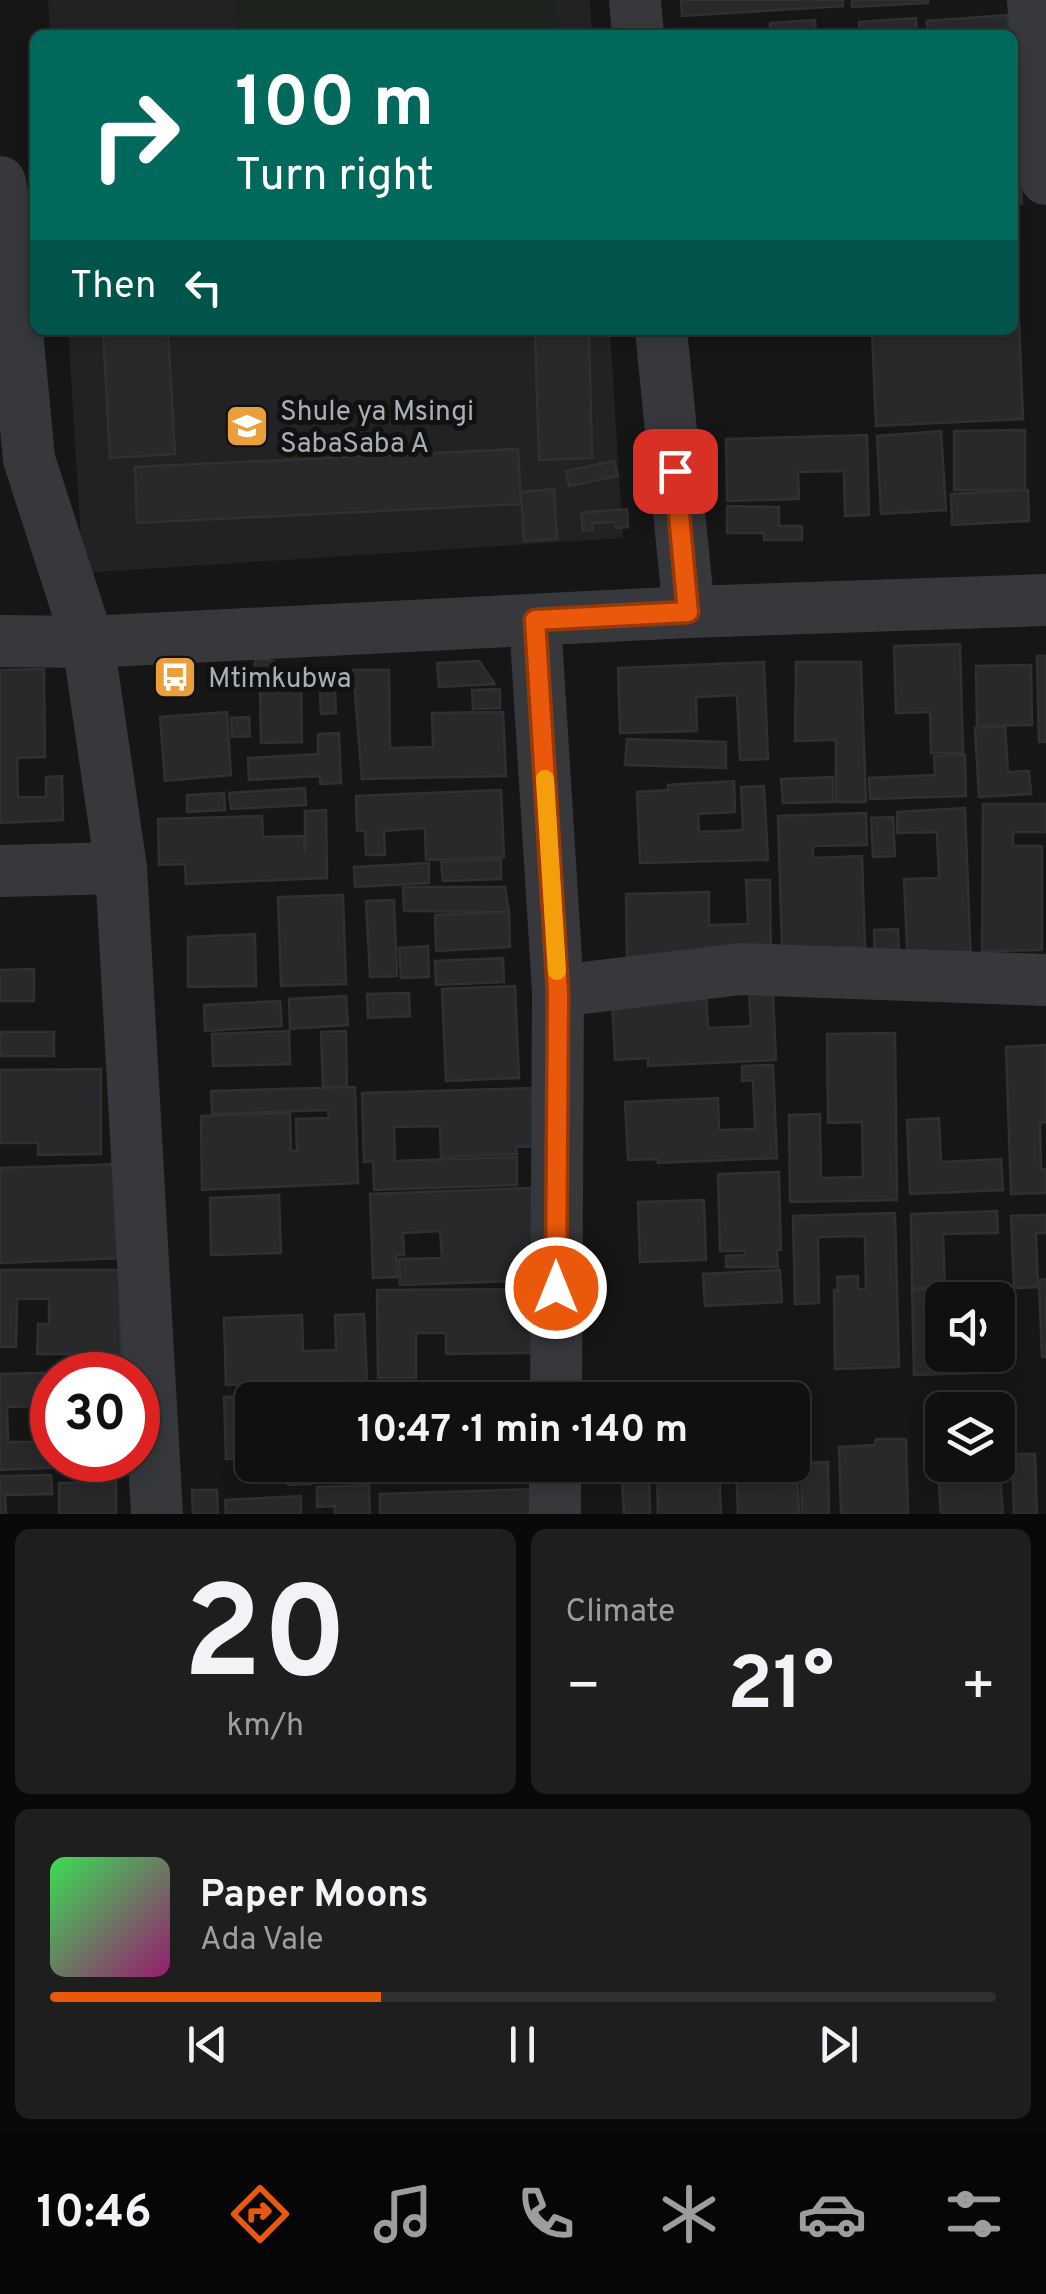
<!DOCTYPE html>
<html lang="en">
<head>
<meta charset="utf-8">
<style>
	body { margin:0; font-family:Overpass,sans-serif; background:#1e1e1f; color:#f1f3f6; height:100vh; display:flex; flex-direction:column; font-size:38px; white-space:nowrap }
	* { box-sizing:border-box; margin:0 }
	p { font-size:32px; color:#9c9d9f }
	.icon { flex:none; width:55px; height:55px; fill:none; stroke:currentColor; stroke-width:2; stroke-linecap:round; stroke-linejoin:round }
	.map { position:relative; height:1514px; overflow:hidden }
	.side { display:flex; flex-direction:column; gap:15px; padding:15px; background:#090909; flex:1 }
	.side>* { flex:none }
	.banner { position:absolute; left:30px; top:30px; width:988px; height:305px; border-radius:15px; box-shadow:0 5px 15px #0003,0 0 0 2px #303031; background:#00695c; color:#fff; overflow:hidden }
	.tools { position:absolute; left:925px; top:1282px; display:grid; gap:20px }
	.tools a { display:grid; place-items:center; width:90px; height:90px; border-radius:15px; background:#101011; box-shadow:0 5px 15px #0003,0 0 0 2px #303031; font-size:50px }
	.speed { position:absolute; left:30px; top:1352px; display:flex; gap:20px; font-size:50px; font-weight:700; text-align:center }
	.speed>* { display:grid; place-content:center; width:130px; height:130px; border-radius:50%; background:#101011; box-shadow:0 5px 15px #0003,0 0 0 2px #303031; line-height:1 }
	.speed .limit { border:15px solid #d22; background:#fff; color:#111 }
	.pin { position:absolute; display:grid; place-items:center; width:85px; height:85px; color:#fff; margin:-42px; border-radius:20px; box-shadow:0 5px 15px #0006 }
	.me { position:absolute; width:110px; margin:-55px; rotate:0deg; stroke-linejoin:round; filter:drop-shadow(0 0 8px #0008) }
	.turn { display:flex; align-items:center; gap:35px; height:210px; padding:0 40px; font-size:45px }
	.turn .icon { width:130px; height:130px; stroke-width:2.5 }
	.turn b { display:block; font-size:70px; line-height:85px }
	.then { display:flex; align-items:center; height:95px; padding:0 40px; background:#0003; gap:20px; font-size:38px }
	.big { font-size:75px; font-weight:700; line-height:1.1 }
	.side .widget { flex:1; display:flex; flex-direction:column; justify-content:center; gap:15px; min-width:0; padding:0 35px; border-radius:15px; background:#1e1e1f }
	.side .dial { align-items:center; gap:0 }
	.dial b { font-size:130px; line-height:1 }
	.song { display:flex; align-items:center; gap:30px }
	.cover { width:120px; height:120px; border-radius:15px; background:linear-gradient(135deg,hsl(130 70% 55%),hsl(320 70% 35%)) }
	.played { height:10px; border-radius:5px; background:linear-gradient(90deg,#ea580c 35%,#303031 35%) }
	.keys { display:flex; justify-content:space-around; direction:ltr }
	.heat { display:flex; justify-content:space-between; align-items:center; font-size:55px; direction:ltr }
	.side .tiles { flex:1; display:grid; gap:15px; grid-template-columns:1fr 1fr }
	.widget:last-child { grid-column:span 2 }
	.trip { position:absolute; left:235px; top:1382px; width:575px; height:100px; border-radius:15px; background:#101011; box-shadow:0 5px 15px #0003,0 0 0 2px #303031; font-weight:700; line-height:100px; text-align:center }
	.tabs { display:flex; height:160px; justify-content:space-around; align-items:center; background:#060607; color:#9c9d9f }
	.tabs .icon { width:70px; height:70px }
	.tabs .current { color:#ea580c }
	.tabs b { font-size:45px; color:#f1f3f6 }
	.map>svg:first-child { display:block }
	.built { fill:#222224 }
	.green { fill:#1c221c }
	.building { fill:#29292b; stroke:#303033; stroke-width:2.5; fill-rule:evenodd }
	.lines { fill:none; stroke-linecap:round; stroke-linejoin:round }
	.minor { stroke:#37383c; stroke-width:52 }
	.route-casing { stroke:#983908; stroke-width:25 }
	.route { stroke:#ea580c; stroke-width:18 }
	.slow { stroke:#f59e0b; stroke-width:18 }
	.labels { text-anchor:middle; stroke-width:10; stroke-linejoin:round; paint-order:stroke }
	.poi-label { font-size:28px; fill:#a8aeb7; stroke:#111112; text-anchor:start }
</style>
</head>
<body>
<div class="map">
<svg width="1046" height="1514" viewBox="0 0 1046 1514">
	<rect width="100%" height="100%" fill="#161617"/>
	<!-- built -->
	<g class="built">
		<polygon points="48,0 590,0 592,35 50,35"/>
		<polygon points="68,330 610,330 623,538 83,573"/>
	</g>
	<!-- green -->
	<polygon class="green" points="234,0 553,0 554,35 236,35"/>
	<!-- building -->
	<g class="building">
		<polygon points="681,0 843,0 843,6 682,16"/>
		<polygon points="852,0 928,0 928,3 852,7"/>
		<polygon points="1007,15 1009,35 928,35 927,21"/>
		<polygon points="916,18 917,35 860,35 859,22"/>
		<polygon points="815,20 816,35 770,35 770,23"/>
		<polygon points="1012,113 1016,113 1022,204 1012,205"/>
		<polygon points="1019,320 1023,419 876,426 872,330 1012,330 1012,321"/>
		<polygon points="103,330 168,330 175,454 110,458"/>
		<polygon points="535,330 589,330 592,458 539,460"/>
		<polygon points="1025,430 1025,490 954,490 954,431"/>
		<polygon points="941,431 946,510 881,514 877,436"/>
		<polygon points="867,435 869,515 845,516 844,471 798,472 799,499 727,501 726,439"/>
		<polygon points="518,449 521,504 137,523 135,467"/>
		<polygon points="614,461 618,476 569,486 566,471"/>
		<polygon points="554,489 557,539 524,541 521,492"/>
		<polygon points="1028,490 1029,521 952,525 951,494"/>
		<polygon points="727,506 779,507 779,526 802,526 802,540 764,540 764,533 727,533"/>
		<polygon points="627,509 628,527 616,528 615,522 592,523 593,530 583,531 581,513"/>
		<polygon points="960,644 963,753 931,753 930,712 896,713 894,646"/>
		<polygon points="1037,656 1046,656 1046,742 1039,742"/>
		<polygon points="256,658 274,661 272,673 254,670"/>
		<polygon points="479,661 495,684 439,687 437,663"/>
		<polygon points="764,662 768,759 740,760 737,695 696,697 697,731 620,733 618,668"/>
		<polygon points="796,662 861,662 866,802 836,802 836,740 795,741"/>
		<polygon points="1031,665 1032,725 977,726 976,666"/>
		<polygon points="44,669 45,757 17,758 18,797 46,797 46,777 62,776 63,820 0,823 0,670"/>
		<polygon points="353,670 389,670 390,748 433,747 432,713 503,712 506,776 362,779"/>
		<polygon points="319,672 334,672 336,713 321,714"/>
		<polygon points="260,685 301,685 302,742 261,743"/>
		<polygon points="500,689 500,708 473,709 472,690"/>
		<polygon points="227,712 231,775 165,781 160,717"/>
		<polygon points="249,717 250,736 232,737 231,718"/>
		<polygon points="1005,726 1008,772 1029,771 1031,794 979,797 975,728"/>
		<polygon points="339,733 341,783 320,784 320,776 249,780 248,758 318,754 318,734"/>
		<polygon points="627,739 726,742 726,768 625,765"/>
		<polygon points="965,755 966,796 870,799 869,778 935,775 934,756"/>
		<polygon points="833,777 833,802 783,803 781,779"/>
		<polygon points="734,781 735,812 698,814 699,832 743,830 741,787 764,786 768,860 640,863 637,792 668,790 668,785"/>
		<polygon points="305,788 306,805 231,809 229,793"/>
		<polygon points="501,790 504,857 426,860 425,828 384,831 385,855 366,855 365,831 357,831 356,796"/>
		<polygon points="224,793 225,810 187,812 187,795"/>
		<polygon points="983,804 1046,804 1046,832 1013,832 1013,846 1042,846 1042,950 982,951"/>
		<polygon points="965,808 971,965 908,968 904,879 939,878 937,832 897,833 897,812"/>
		<polygon points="326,810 327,878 186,884 185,864 159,865 158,819 262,816 263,837 304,836 305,853 305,811"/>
		<polygon points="866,813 867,845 813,846 813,858 862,856 865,947 782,950 778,816"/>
		<polygon points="893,817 895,856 873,857 871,818"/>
		<polygon points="501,859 501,879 443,881 441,862"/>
		<polygon points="429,863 429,883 355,887 354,867"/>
		<polygon points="746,880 770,880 771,959 627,963 626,894 709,892 709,925 748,924"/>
		<polygon points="403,887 505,887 509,912 404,911"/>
		<polygon points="343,895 346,984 281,986 278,897"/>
		<polygon points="394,900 397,976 370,977 366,901"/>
		<polygon points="509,912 510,947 436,951 435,915"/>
		<polygon points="898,929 900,968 875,969 874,930"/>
		<polygon points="255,934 256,986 188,987 188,937"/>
		<polygon points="428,946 429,977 401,978 399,948"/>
		<polygon points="503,958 504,982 436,985 435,961"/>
		<polygon points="34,969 34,1001 0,1001 0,970"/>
		<polygon points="772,974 776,1060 648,1066 648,1058 615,1060 612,997 706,992 708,1028 751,1026 748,976"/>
		<polygon points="515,986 519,1078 446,1081 442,989"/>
		<polygon points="409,993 410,1016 368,1018 367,994"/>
		<polygon points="346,996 348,1025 290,1029 289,999"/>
		<polygon points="280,1001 282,1026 205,1031 204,1005"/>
		<polygon points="289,1031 290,1064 213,1066 212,1034"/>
		<polygon points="346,1031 347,1087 323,1087 321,1032"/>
		<rect x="0" y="1032" width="54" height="24"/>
		<polygon points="895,1033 897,1200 790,1202 789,1115 820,1114 821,1178 863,1177 862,1122 828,1123 827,1034"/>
		<polygon points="1046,1045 1046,1122 1040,1123 1041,1169 1046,1169 1046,1193 1011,1194 1006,1047"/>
		<polygon points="773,1065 777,1158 658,1163 658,1159 628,1160 625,1102 718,1098 719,1130 755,1129 753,1080 742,1081 742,1066"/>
		<polygon points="101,1069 101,1154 38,1155 38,1143 0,1143 0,1070"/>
		<polygon points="355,1087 358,1183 202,1190 201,1116 290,1113 291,1151 297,1151 296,1119 329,1118 328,1110 212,1114 211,1091"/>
		<polygon points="538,1088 539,1146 516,1147 517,1154 441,1157 440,1126 394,1127 395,1161 517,1157 517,1185 374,1190 373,1161 364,1162 362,1093"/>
		<polygon points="939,1118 941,1162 1001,1159 1003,1190 910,1194 907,1120"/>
		<polygon points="121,1164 124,1258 0,1263 0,1168"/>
		<polygon points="779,1172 781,1250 777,1250 778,1267 726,1267 726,1256 745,1255 745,1251 720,1251 718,1174"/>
		<polygon points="553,1187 544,1280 400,1285 399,1259 442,1258 440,1231 403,1233 404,1255 396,1255 397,1277 373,1278 370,1194"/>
		<polygon points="279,1195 281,1253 211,1255 210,1198"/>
		<polygon points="704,1200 706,1260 640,1262 638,1202"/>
		<polygon points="997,1211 998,1233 943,1234 945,1288 912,1288 911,1214"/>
		<polygon points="895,1213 899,1367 835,1369 834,1290 838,1291 837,1277 858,1276 858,1289 866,1289 865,1236 818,1237 819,1303 795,1304 793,1216"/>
		<polygon points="1046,1215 1046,1233 1036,1233 1038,1287 1014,1288 1011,1216"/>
		<polygon points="0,1270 132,1270 120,1304 121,1354 37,1354 38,1324 49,1324 49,1299 17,1299 16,1347 0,1347"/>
		<polygon points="780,1270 782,1302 705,1306 703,1274"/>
		<polygon points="1046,1279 1046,1357 1042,1357 1039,1280"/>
		<polygon points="531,1289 531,1353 446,1354 446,1333 416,1333 416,1378 378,1378 377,1290"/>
		<polygon points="977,1289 978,1300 942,1300 942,1355 979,1355 979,1373 914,1375 912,1290"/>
		<polygon points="364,1314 367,1380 226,1385 224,1318 302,1315 303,1351 336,1350 335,1315"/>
		<path d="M120,1371V1375H52V1460H121V1465L0,1470V1374ZM35,1406V1442H8L7,1407Z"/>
		<polygon points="527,1387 527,1400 379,1400 379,1393"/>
		<polygon points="365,1390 365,1400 252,1400 252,1458 226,1459 224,1397 364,1393"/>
		<polygon points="876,1439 906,1439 908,1514 841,1514 839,1447 875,1445"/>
		<polygon points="998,1451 1003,1514 941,1514 937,1454 942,1454 942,1465 998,1465"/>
		<polygon points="1012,1454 1035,1454 1037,1514 1014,1514"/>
		<polygon points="828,1462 829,1514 802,1514 801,1463"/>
		<polygon points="797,1463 799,1514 738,1514 736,1466"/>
		<polygon points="287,1465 311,1465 311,1484 288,1485"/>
		<polygon points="344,1465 367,1465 367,1479 345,1479"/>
		<polygon points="382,1465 404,1465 405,1472 382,1473"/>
		<polygon points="649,1465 650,1514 624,1514 621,1466"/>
		<polygon points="657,1465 719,1465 721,1514 658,1514"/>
		<polygon points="51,1475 52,1494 5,1495 6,1514 0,1514 0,1476"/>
		<polygon points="116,1482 116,1514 59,1514 59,1483"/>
		<polygon points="369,1485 370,1514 335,1514 335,1506 317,1507 317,1487"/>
		<polygon points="536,1489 537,1514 380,1514 380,1494"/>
		<polygon points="192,1490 217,1490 218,1514 193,1514"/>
		<polygon points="301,1496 301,1514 226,1514 225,1500"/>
	</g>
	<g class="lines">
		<!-- minor -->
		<g class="minor">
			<polyline points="635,0 638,35"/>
			<polyline points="1033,0 1046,179"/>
			<polyline points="0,182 6,214 29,459 88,642 121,868 157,1514"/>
			<polyline points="661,330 689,612"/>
			<polyline points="535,621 558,991 556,1400"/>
			<polyline points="0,641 88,642 689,612 1046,600"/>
			<polyline points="0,871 121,868"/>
			<polyline points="558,991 741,969 1046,980"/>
			<polyline points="555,1514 555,1465"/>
		</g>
	</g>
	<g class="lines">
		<!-- route casing -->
		<g class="route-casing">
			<polyline id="route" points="556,1288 558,992 535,620 688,612 675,471"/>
		</g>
		<!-- route -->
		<use href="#route" class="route"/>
		<!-- slow -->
		<polyline class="slow" points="545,779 557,971"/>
	</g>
	<!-- icons -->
	<defs>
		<g id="school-square" transform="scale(2.25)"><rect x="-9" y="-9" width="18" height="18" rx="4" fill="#ea9f3b" stroke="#111112"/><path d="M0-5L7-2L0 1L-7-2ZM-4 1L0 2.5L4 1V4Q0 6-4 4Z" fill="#fff"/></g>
		<g id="bus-square" transform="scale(2.25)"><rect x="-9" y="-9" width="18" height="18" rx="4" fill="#ea9f3b" stroke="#111112"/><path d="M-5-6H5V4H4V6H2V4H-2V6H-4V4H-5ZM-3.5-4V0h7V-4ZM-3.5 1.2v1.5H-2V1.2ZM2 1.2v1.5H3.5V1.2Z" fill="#fff"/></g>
	</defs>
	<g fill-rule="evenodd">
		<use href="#school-square" x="247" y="426"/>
		<use href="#bus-square" x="175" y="677"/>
	</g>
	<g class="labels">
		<!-- poi labels -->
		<g class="poi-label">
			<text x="280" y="420">Shule ya Msingi<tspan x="280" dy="32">SabaSaba A</tspan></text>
			<text x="208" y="687">Mtimkubwa</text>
		</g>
	</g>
</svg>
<div class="tools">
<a><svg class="icon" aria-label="sound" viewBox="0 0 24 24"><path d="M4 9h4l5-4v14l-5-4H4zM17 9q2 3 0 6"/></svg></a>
<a><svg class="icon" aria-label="layers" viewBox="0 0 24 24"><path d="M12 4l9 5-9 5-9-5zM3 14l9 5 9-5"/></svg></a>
</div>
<div class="speed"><div class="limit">30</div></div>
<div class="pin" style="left:675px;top:471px;background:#d93025"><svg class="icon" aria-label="arrive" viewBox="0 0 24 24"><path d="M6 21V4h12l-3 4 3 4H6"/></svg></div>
<svg class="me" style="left:556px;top:1288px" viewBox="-20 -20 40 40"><circle r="17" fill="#ea580c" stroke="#fff" stroke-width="3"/><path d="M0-11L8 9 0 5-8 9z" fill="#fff"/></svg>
<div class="trip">10:47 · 1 min · 140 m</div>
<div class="banner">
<div class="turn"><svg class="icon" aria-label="right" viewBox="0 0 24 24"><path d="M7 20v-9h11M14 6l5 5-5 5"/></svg><div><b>100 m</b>Turn right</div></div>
<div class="then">Then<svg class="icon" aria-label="left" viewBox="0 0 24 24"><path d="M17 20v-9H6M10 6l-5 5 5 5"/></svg></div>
</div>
</div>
<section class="side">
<div class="tiles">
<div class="widget dial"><b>20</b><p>km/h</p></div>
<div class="widget"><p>Climate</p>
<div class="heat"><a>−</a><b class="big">21°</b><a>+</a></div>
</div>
<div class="widget">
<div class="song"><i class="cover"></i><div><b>Paper Moons</b><p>Ada Vale</p></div></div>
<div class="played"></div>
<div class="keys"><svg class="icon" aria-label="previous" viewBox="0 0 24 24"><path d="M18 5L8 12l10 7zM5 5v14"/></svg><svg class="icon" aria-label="pause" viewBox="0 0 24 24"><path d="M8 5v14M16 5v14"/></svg><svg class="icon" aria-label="next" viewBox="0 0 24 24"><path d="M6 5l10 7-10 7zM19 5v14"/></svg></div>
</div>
</div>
</section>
<nav class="tabs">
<b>10:46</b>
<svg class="icon current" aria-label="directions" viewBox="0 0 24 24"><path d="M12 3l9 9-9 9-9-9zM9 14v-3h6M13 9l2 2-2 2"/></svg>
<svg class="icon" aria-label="music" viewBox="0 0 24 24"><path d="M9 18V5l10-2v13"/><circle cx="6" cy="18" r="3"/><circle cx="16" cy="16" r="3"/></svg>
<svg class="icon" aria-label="phone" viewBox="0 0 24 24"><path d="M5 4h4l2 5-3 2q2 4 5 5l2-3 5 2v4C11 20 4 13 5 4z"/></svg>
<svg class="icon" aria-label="climate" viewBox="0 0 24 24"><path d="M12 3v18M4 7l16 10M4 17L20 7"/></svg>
<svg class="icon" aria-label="car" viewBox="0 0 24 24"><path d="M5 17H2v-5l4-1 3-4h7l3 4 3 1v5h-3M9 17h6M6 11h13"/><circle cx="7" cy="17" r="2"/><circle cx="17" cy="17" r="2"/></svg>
<svg class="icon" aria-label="filters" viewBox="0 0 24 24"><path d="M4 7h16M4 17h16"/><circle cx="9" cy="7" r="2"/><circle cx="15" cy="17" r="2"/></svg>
</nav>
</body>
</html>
